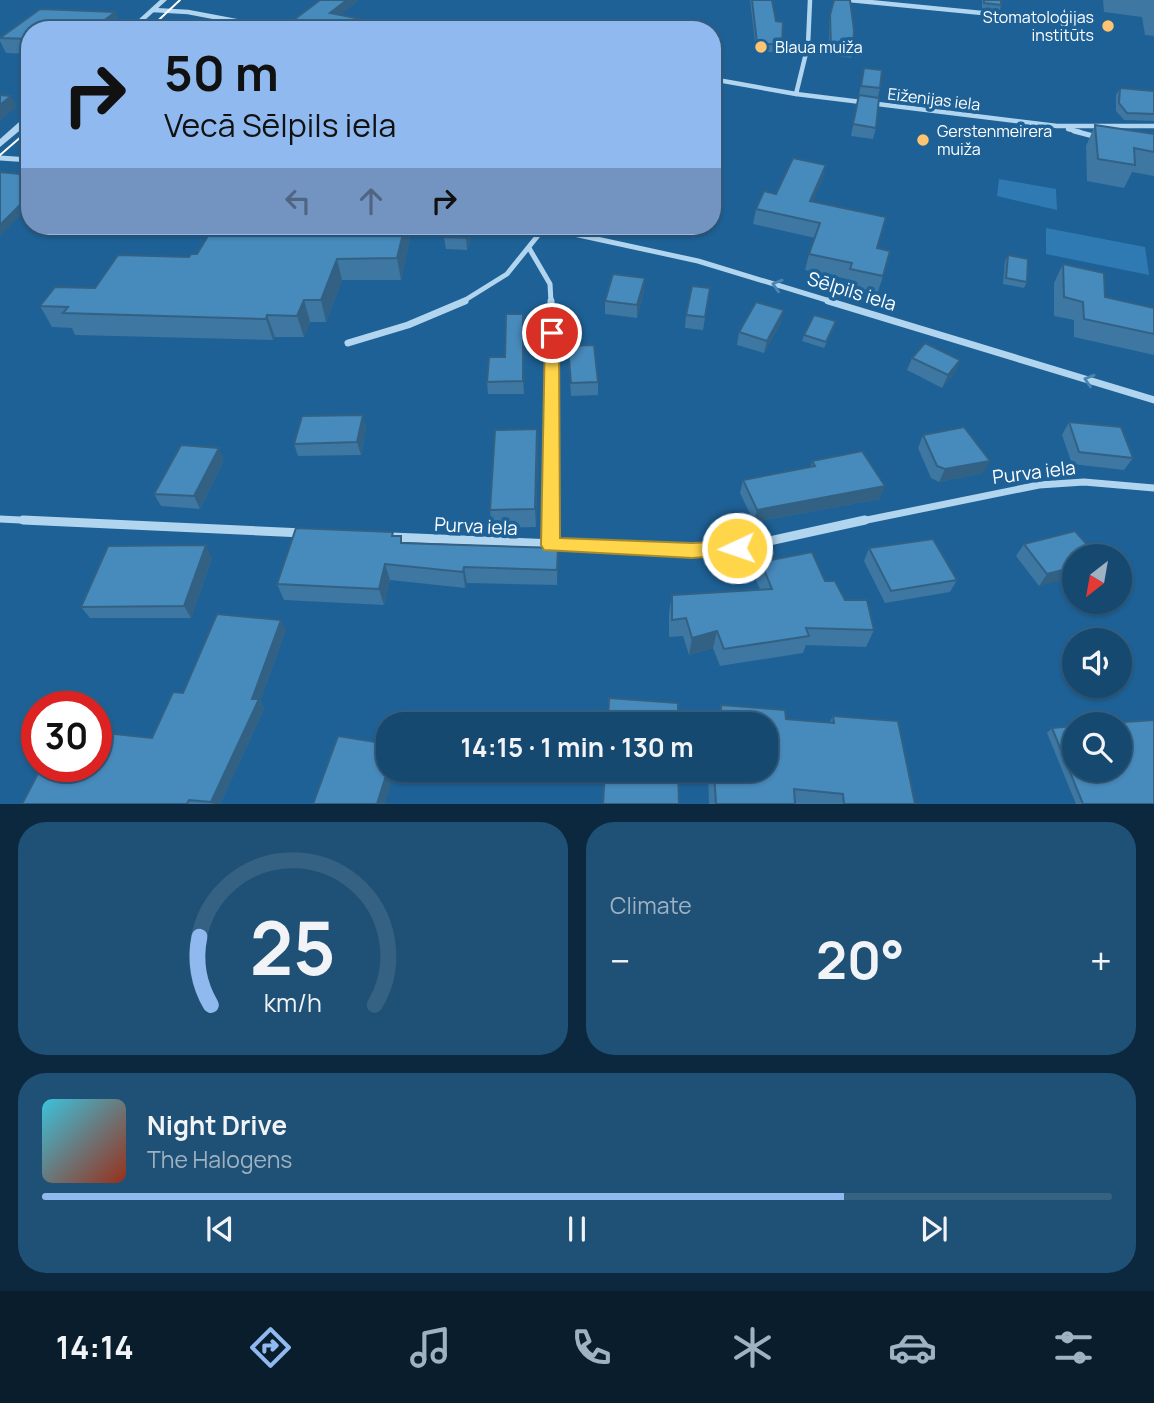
<!DOCTYPE html>
<html lang="en">
<head>
<meta charset="utf-8">
<style>
	body { margin:0; font-family:Manrope,sans-serif; background:#1f5075; color:#f1f3f6; height:100vh; display:flex; flex-direction:column; font-size:26px; white-space:nowrap }
	* { box-sizing:border-box; margin:0 }
	p { font-size:23px; color:#9eb2c3 }
	.icon { flex:none; width:38px; height:38px; fill:none; stroke:currentColor; stroke-width:2; stroke-linecap:round; stroke-linejoin:round }
	.map { position:relative; height:804px; overflow:hidden }
	.details { display:flex; flex-direction:column; gap:18px; padding:18px; background:#0c283e; flex:1 }
	.details>* { flex:none }
	.guide { position:absolute; left:21px; top:21px; width:700px; height:214px; border-radius:28px; box-shadow:0 2px 5px #0004,0 0 0 2px #356183; background:#90b9f0; color:#111; overflow:hidden }
	.needle { width:46px; rotate:211deg }
	.buttons { position:absolute; left:1062px; top:544px; display:grid; gap:14px }
	.buttons a { display:grid; place-items:center; width:70px; height:70px; border-radius:50%; background:#164970; box-shadow:0 2px 5px #0004,0 0 0 2px #356183; font-size:35px }
	.speed { position:absolute; left:21px; top:691px; display:flex; gap:14px; font-size:35px; font-weight:700; text-align:center }
	.speed>* { display:grid; place-content:center; width:91px; height:91px; border-radius:50%; background:#164970; box-shadow:0 2px 5px #0004,0 0 0 2px #356183; line-height:1 }
	.speed .limit { border:10px solid #d22; background:#fff; color:#111 }
	.pin { position:absolute; display:grid; place-items:center; width:60px; height:60px; color:#fff; margin:-30px; border:4px solid #fff; border-radius:50%; box-shadow:0 2px 7px #0007 }
	.me { position:absolute; width:77px; margin:-38px; rotate:267deg; stroke-linejoin:round; filter:drop-shadow(0 0 5px #0008) }
	.turn { display:flex; align-items:center; gap:24px; height:147px; padding:0 28px; font-size:32px }
	.turn .icon { width:91px; height:91px; stroke-width:2.5 }
	.turn b { display:block; font-size:49px; line-height:60px }
	.lanes { display:flex; align-items:center; height:66px; padding:0 28px; background:#0003; justify-content:center; gap:35px; direction:ltr }
	.lanes .off { opacity:.35 }
	.big { font-size:52px; font-weight:700; line-height:1.1 }
	.details .tile { flex:1; display:flex; flex-direction:column; justify-content:center; gap:10px; min-width:0; padding:0 24px; border-radius:28px; background:#1f5075 }
	.details .dial { align-items:center; gap:0 }
	.dial svg { height:182px; overflow:visible; fill:none; stroke:#356183; stroke-width:7; stroke-linecap:round; text-anchor:middle }
	.dial text { fill:#f1f3f6; stroke:none }
	.song { display:flex; align-items:center; gap:21px }
	.cover { width:84px; height:84px; border-radius:10px; background:linear-gradient(135deg,hsl(190 70% 55%),hsl(10 70% 35%)) }
	.played { height:7px; border-radius:4px; background:linear-gradient(90deg,#90b9f0 75%,#356183 75%) }
	.keys { display:flex; justify-content:space-around; direction:ltr }
	.heat { display:flex; justify-content:space-between; align-items:center; font-size:38px; direction:ltr }
	.details .tiles { flex:1; display:grid; gap:18px; grid-template-columns:1fr 1fr }
	.tile:last-child { grid-column:span 2 }
	.trip { position:absolute; left:376px; top:712px; width:402px; height:70px; border-radius:28px; background:#164970; box-shadow:0 2px 5px #0004,0 0 0 2px #356183; font-weight:700; line-height:70px; text-align:center }
	.tab-bar { display:flex; height:112px; justify-content:space-around; align-items:center; background:#091d2d; color:#9eb2c3 }
	.tab-bar .icon { width:49px; height:49px }
	.tab-bar .on { color:#90b9f0 }
	.tab-bar b { font-size:32px; color:#f1f3f6 }
	.map>svg:first-child { display:block }
	.green { fill:#2f7ab2 }
	.lines { fill:none; stroke-linecap:round; stroke-linejoin:round }
	.minor-far3 { stroke:#b2d5ef; stroke-width:4.5 }
	.minor-far2 { stroke:#b2d5ef; stroke-width:5 }
	.minor-far1 { stroke:#b2d5ef; stroke-width:7 }
	.minor { stroke:#b2d5ef; stroke-width:9 }
	.tertiary { fill:#b2d5ef; fill-rule:evenodd }
	.tram { stroke:#fff; stroke-width:2 }
	.wall { fill:#3d77a2 }
	.shaded-wall { fill:#326184 }
	.building { fill:#478abc; stroke:#326184; stroke-width:2 }
	.oneway { stroke:#4a84b1 }
	.route { fill:#ffd54a; stroke:#a68a30; stroke-width:2 }
	.poi-dot { fill:#fdc472; stroke:#1e6196; stroke-width:2.5 }
	.labels { text-anchor:middle; stroke-width:7; stroke-linejoin:round; paint-order:stroke }
	.far-poi-label { font-size:16px; fill:#fff; stroke:#1e6196; text-anchor:start }
	.far-street-label { font-size:16px; fill:#fff; stroke:#1e6196 }
	.street-label { font-size:19px; fill:#fff; stroke:#1e6196 }
</style>
</head>
<body>
<div class="map">
<svg width="1154" height="805" viewBox="0 0 1154 805">
	<rect width="100%" height="100%" fill="#1e6196"/>
	<!-- green -->
	<g class="green">
		<polygon points="999,179 1056,189 1057,210 997,196"/>
		<polygon points="1046,228 1145,247 1149,275 1046,254"/>
	</g>
	<g class="lines">
		<!-- minor-far3 -->
		<g class="minor-far3">
			<polyline points="849,0 1033,18"/>
			<polyline points="153,10 188,12 283,30"/>
			<polyline points="712,79 796,94 1057,126 1154,126"/>
			<polyline points="796,94 808,45 810,0"/>
			<polyline points="1068,129 1080,132"/>
		</g>
		<!-- minor-far2 -->
		<g class="minor-far2">
			<polyline points="1074,131 1097,137"/>
			<polyline points="0,158 30,160"/>
			<polyline points="537,226 698,261 833,302"/>
			<polyline points="529,248 550,284 551,302"/>
			<polyline points="462,302 507,274 544,228"/>
		</g>
		<!-- minor-far1 -->
		<g class="minor-far1">
			<polyline points="828,301 1154,400"/>
			<polyline points="348,343 408,325 465,301"/>
			<polyline points="0,519 61,522"/>
			<polyline points="551,522 554,382 551,301"/>
			<polyline points="857,522 1039,485 1084,482 1154,488"/>
		</g>
		<!-- minor -->
		<g class="minor">
			<polyline points="23,520 303,533"/>
			<polyline points="392,537 692,550 737,548 865,520"/>
			<polyline points="550,545 551,520"/>
		</g>
		<!-- tertiary -->
		<g class="tertiary">
			<polygon points="160,0 167,0 134,30 127,30"/>
			<polygon points="27,115 30,115 30,122 0,147 0,139"/>
		</g>
		<!-- tram -->
		<g class="tram">
			<polyline points="148,30 180,0"/>
			<polyline points="0,155 30,129"/>
		</g>
	</g>
	<!-- wall -->
	<g class="wall">
		<polygon points="320,0 359,0 340,15 366,20 368,30 271,30 283,27"/>
		<polygon points="750,0 772,0 776,21 782,45 781,53 756,51"/>
		<polygon points="834,0 853,51 851,58 829,55 829,22"/>
		<polygon points="982,0 1001,0 1001,5 1000,10 982,8"/>
		<polygon points="1103,0 1154,0 1154,36 1145,35 1142,17 1104,12"/>
		<polygon points="40,9 115,12 120,27 117,30 30,30 30,54 6,53 0,41 0,37"/>
		<polygon points="862,79 880,88 878,97 876,128 873,139 851,136"/>
		<polygon points="1120,88 1154,91 1154,121 1124,120 1116,111 1116,95"/>
		<polygon points="1095,125 1154,134 1154,176 1132,172 1124,188 1087,181 1086,146"/>
		<polygon points="826,165 822,180 813,201 877,248 883,276 878,292 846,285 847,279 805,270 809,254 815,238 753,224 756,209 776,194"/>
		<polygon points="214,226 412,226 412,228 401,280 342,280 326,322 310,322 304,337 275,337 273,340 75,335 72,328 52,327 40,306 197,254"/>
		<polygon points="448,226 473,226 473,229 467,250 446,249 444,237"/>
		<polygon points="1008,255 1027,282 1024,288 1003,284 1005,261"/>
		<polygon points="1063,264 1105,297 1154,308 1154,355 1074,337 1074,320 1054,316 1054,283"/>
		<polygon points="710,288 703,330 685,328 686,315"/>
		<polygon points="644,290 637,318 605,314 605,301"/>
		<polygon points="781,322 764,353 737,345 739,332"/>
		<polygon points="524,327 524,394 488,394 487,382 505,357"/>
		<polygon points="834,327 824,348 802,341 804,335"/>
		<polygon points="568,346 598,382 598,395 571,396"/>
		<polygon points="912,358 960,360 955,372 942,388 907,370"/>
		<polygon points="1069,422 1133,458 1124,470 1072,464 1062,435"/>
		<polygon points="366,428 361,455 298,456 294,444"/>
		<polygon points="537,429 538,448 536,527 492,528 490,510"/>
		<polygon points="923,435 983,473 939,482 931,478 918,448"/>
		<polygon points="224,460 200,509 161,506 154,494"/>
		<polygon points="812,461 880,499 754,522 740,493 743,480 811,467"/>
		<polygon points="394,536 402,543 558,548 557,585 467,583 465,588 390,580 384,605 284,600 277,584"/>
		<polygon points="1024,544 1097,556 1039,586 1016,556"/>
		<polygon points="869,548 957,580 950,592 885,603 864,561"/>
		<polygon points="212,558 191,618 90,618 81,607"/>
		<polygon points="761,562 825,581 874,630 866,647 806,645 803,653 720,666 713,648 689,655 683,636 669,637 669,613 672,595 760,589 756,580"/>
		<polygon points="286,630 260,701 264,709 220,804 22,804 152,738 183,693"/>
		<polygon points="721,705 786,719 829,723 833,716 915,804 709,804 708,770 766,770 766,724 709,724 712,712 719,713"/>
		<polygon points="1052,728 1154,804 1076,804 1047,733"/>
	</g>
	<!-- shaded-wall -->
	<g class="shaded-wall">
		<polygon points="347,0 359,0 332,22 330,13"/>
		<polygon points="115,12 120,27 117,30 92,30"/>
		<polygon points="11,96 17,107 0,121 0,105"/>
		<polygon points="826,165 822,180 807,216 810,201"/>
		<polygon points="30,195 30,206 0,236 0,225"/>
		<polygon points="405,226 412,226 412,228 401,280 397,258"/>
		<polygon points="469,226 473,226 473,229 467,250 466,238"/>
		<polygon points="337,259 342,280 326,322 321,300"/>
		<polygon points="645,278 644,290 637,318 637,305"/>
		<polygon points="304,300 310,322 304,337 297,316"/>
		<polygon points="784,310 781,322 764,353 767,341"/>
		<polygon points="523,314 524,327 524,394 523,381"/>
		<polygon points="267,315 275,337 273,340 266,319"/>
		<polygon points="960,360 955,372 942,388 948,375"/>
		<polygon points="363,415 366,428 361,455 357,442"/>
		<polygon points="537,429 538,448 536,527 535,509"/>
		<polygon points="219,448 224,460 200,509 194,496"/>
		<polygon points="990,461 983,473 939,482 945,469"/>
		<polygon points="885,486 880,499 754,522 757,510"/>
		<polygon points="206,545 212,558 191,618 184,606"/>
		<polygon points="558,548 559,564 557,585 557,570"/>
		<polygon points="385,564 390,580 384,605 379,589"/>
		<polygon points="464,567 467,583 465,588 463,572"/>
		<polygon points="1074,567 1074,577 1039,586 1047,574"/>
		<polygon points="281,620 286,630 260,701 264,709 220,804 213,804 211,802 252,699"/>
		<polygon points="717,631 713,648 689,655 692,638"/>
		<polygon points="388,770 395,770 385,804 377,804"/>
	</g>
	<!-- building -->
	<g class="building">
		<polygon points="320,0 347,0 330,13 366,20 366,26 319,30 271,30 278,25 283,25 283,28"/>
		<polygon points="752,0 772,0 776,21 783,22 782,45 757,43"/>
		<polygon points="834,0 850,0 854,30 853,51 831,49 830,15"/>
		<polygon points="984,0 1001,0 1001,5 984,3"/>
		<polygon points="40,9 115,12 92,30 30,30 30,39 0,38"/>
		<polygon points="864,68 882,70 880,88 861,86"/>
		<polygon points="1120,88 1154,91 1154,114 1127,113 1119,103"/>
		<polygon points="0,95 11,96 0,105"/>
		<polygon points="859,95 879,98 876,128 853,124"/>
		<polygon points="1095,125 1154,134 1154,152 1134,148 1135,165 1098,159"/>
		<polygon points="793,158 826,165 810,201 886,217 877,248 890,251 883,276 850,269 852,263 809,254 820,223 756,209 764,191 776,194"/>
		<polygon points="0,172 30,175 30,195 0,225"/>
		<polygon points="214,226 405,226 397,258 337,259 321,300 304,300 297,316 267,315 266,319 63,313 68,307 40,306 55,287 95,288 118,255 189,257 191,254 197,254"/>
		<polygon points="448,226 469,226 466,238 444,237"/>
		<polygon points="1008,255 1028,259 1027,282 1006,278"/>
		<polygon points="1063,264 1104,273 1105,297 1154,308 1154,334 1084,319 1083,302 1064,297"/>
		<polygon points="613,274 645,278 637,305 605,301"/>
		<polygon points="692,286 710,288 705,317 686,315"/>
		<polygon points="756,302 784,310 767,341 739,332"/>
		<polygon points="506,314 523,314 523,381 487,382 489,357 505,357"/>
		<polygon points="814,315 836,321 826,342 804,335"/>
		<polygon points="925,343 960,360 948,375 912,358"/>
		<polygon points="594,345 598,382 571,383 568,346"/>
		<polygon points="363,415 357,442 294,444 302,416"/>
		<polygon points="1069,422 1121,427 1133,458 1079,452"/>
		<polygon points="964,427 990,461 945,469 937,466 923,435"/>
		<polygon points="537,429 535,509 490,510 495,430"/>
		<polygon points="181,445 219,448 194,496 154,494"/>
		<polygon points="862,451 885,486 757,510 743,480 815,466 812,461"/>
		<polygon points="296,528 393,532 392,536 401,536 401,543 558,548 557,570 464,567 463,572 385,564 379,589 277,584"/>
		<polygon points="1075,531 1097,556 1074,556 1074,567 1047,574 1024,544"/>
		<polygon points="933,539 957,580 891,591 869,548"/>
		<polygon points="206,545 184,606 81,607 108,546"/>
		<polygon points="812,552 825,581 835,581 845,600 867,600 874,630 806,628 809,636 724,649 717,631 692,638 686,618 672,620 672,595 772,589 761,562"/>
		<polygon points="217,614 281,620 252,699 259,699 211,802 189,800 187,804 22,804 42,766 96,766 96,732 152,738 173,692 183,693"/>
		<polygon points="609,698 678,703 678,724 608,724"/>
		<polygon points="721,705 785,710 786,719 834,723 833,716 898,721 915,804 844,804 843,794 794,789 795,804 716,804 714,770 766,770 766,724 713,724 712,712 721,713"/>
		<polygon points="1154,720 1154,804 1083,804 1052,728 1074,726 1074,770 1120,770 1120,724 1094,724"/>
		<polygon points="338,736 388,744 388,769 377,804 313,804"/>
		<polygon points="605,770 678,770 679,804 603,804"/>
	</g>
	<!-- one-way arrows -->
	<defs><path id="oneway-chevron" d="M-2-3.5L2.5 0L-2 3.5" fill="none" stroke-width="1.6" stroke-linecap="round" stroke-linejoin="round" transform="scale(1.75)"/></defs>
	<g class="oneway">
		<use href="#oneway-chevron" transform="translate(777 285) rotate(-163)"/>
		<use href="#oneway-chevron" transform="translate(1089 380) rotate(-163)"/>
	</g>
	<!-- route -->
	<polygon class="route" points="552,328 559,333 560,538 692,543 737,541 744,543 747,548 744,554 692,558 544,550 541,545 545,333"/>
	<!-- markers -->
	<g class="poi-dot">
		<circle cx="1108" cy="26" r="7"/>
		<circle cx="761" cy="47" r="7"/>
		<circle cx="923" cy="140" r="7"/>
	</g>
	<g class="labels">
		<!-- far-poi labels -->
		<g class="far-poi-label">
			<text x="1094" y="23" text-anchor="end">Stomatoloģijas<tspan x="1094" dy="18">institūts</tspan></text>
			<text x="775" y="53">Blaua muiža</text>
			<text x="937" y="137">Gerstenmeirera<tspan x="937" dy="18">muiža</tspan></text>
		</g>
		<!-- far-street labels -->
		<g class="far-street-label">
			<text transform="translate(934 99) rotate(7)" y="6">Eiženijas iela</text>
		</g>
		<!-- street labels -->
		<g class="street-label">
			<text transform="translate(852 291) rotate(17)" y="7">Sēlpils iela</text>
			<text transform="translate(1034 472) rotate(-7)" y="7">Purva iela</text>
			<text transform="translate(476 526) rotate(3)" y="7">Purva iela</text>
		</g>
	</g>
</svg>
<div class="buttons">
<a><svg class="needle" viewBox="-14 -14 28 28"><path d="M0-13l5 13h-10z" fill="#e53935"/><path d="M0 13l5-13h-10z" fill="#9eb2c3"/></svg></a>
<a><svg class="icon" aria-label="sound" viewBox="0 0 24 24"><path d="M4 9h4l5-4v14l-5-4H4zM17 9q2 3 0 6"/></svg></a>
<a><svg class="icon" aria-label="search" viewBox="0 0 24 24"><circle cx="10" cy="10" r="6"/><path d="M15 15l6 6"/></svg></a>
</div>
<div class="speed"><div class="limit">30</div></div>
<div class="pin" style="left:552px;top:333px;background:#d93025"><svg class="icon" aria-label="arrive" viewBox="0 0 24 24"><path d="M6 21V4h12l-3 4 3 4H6"/></svg></div>
<svg class="me" style="left:737px;top:548px" viewBox="-20 -20 40 40"><circle r="17" fill="#ffd54a" stroke="#fff" stroke-width="3"/><path d="M0-11L8 9 0 5-8 9z" fill="#fff"/></svg>
<div class="trip">14:15 · 1 min · 130 m</div>
<div class="guide">
<div class="turn"><svg class="icon" aria-label="right" viewBox="0 0 24 24"><path d="M7 20v-9h11M14 6l5 5-5 5"/></svg><div><b>50 m</b>Vecā Sēlpils iela</div></div>
<div class="lanes"><svg class="icon off" aria-label="left" viewBox="0 0 24 24"><path d="M17 20v-9H6M10 6l-5 5 5 5"/></svg><svg class="icon off" aria-label="ahead" viewBox="0 0 24 24"><path d="M12 20V5M6 11l6-6 6 6"/></svg><svg class="icon" aria-label="right" viewBox="0 0 24 24"><path d="M7 20v-9h11M14 6l5 5-5 5"/></svg></div>
</div>
</div>
<section class="details">
<div class="tiles">
<div class="tile dial"><svg viewBox="0 0 100 80">
<path d="M14 69A42 42 0 1 1 86 69"/>
<path d="M14 69A42 42 0 0 1 9 39" stroke="#90b9f0"/>
<text x="50" y="56" font-size="32" font-weight="700">25</text>
<text x="50" y="72" font-size="11">km/h</text>
</svg></div>
<div class="tile"><p>Climate</p>
<div class="heat"><a>−</a><b class="big">20°</b><a>+</a></div>
</div>
<div class="tile">
<div class="song"><i class="cover"></i><div><b>Night Drive</b><p>The Halogens</p></div></div>
<div class="played"></div>
<div class="keys"><svg class="icon" aria-label="previous" viewBox="0 0 24 24"><path d="M18 5L8 12l10 7zM5 5v14"/></svg><svg class="icon" aria-label="pause" viewBox="0 0 24 24"><path d="M8 5v14M16 5v14"/></svg><svg class="icon" aria-label="next" viewBox="0 0 24 24"><path d="M6 5l10 7-10 7zM19 5v14"/></svg></div>
</div>
</div>
</section>
<nav class="tab-bar">
<b>14:14</b>
<svg class="icon on" aria-label="directions" viewBox="0 0 24 24"><path d="M12 3l9 9-9 9-9-9zM9 14v-3h6M13 9l2 2-2 2"/></svg>
<svg class="icon" aria-label="music" viewBox="0 0 24 24"><path d="M9 18V5l10-2v13"/><circle cx="6" cy="18" r="3"/><circle cx="16" cy="16" r="3"/></svg>
<svg class="icon" aria-label="phone" viewBox="0 0 24 24"><path d="M5 4h4l2 5-3 2q2 4 5 5l2-3 5 2v4C11 20 4 13 5 4z"/></svg>
<svg class="icon" aria-label="climate" viewBox="0 0 24 24"><path d="M12 3v18M4 7l16 10M4 17L20 7"/></svg>
<svg class="icon" aria-label="car" viewBox="0 0 24 24"><path d="M5 17H2v-5l4-1 3-4h7l3 4 3 1v5h-3M9 17h6M6 11h13"/><circle cx="7" cy="17" r="2"/><circle cx="17" cy="17" r="2"/></svg>
<svg class="icon" aria-label="filters" viewBox="0 0 24 24"><path d="M4 7h16M4 17h16"/><circle cx="9" cy="7" r="2"/><circle cx="15" cy="17" r="2"/></svg>
</nav>
</body>
</html>
